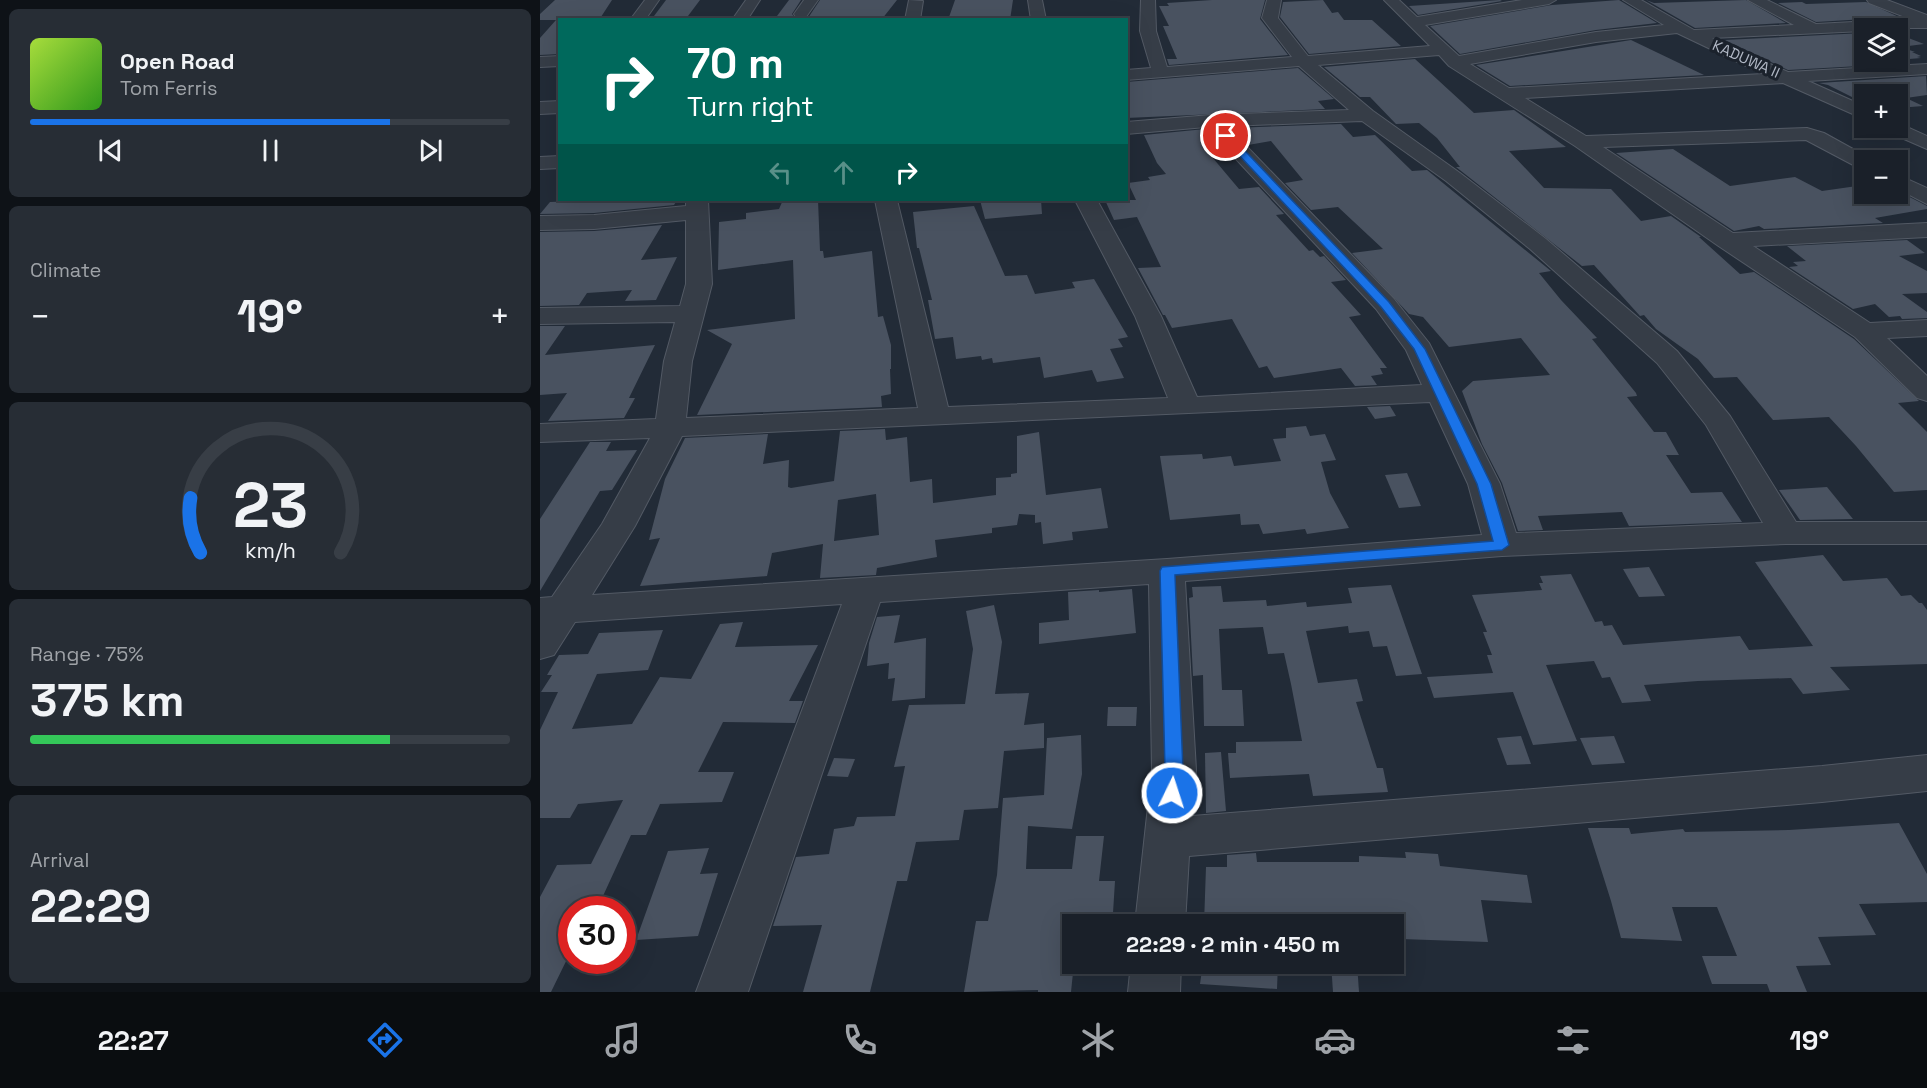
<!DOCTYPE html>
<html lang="en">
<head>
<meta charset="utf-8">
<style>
	body { margin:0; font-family:"Space Grotesk",sans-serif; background:#272d35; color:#f1f3f6; height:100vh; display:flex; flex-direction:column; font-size:22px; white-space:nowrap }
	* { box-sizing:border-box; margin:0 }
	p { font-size:20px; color:#9fa3a8 }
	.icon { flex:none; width:33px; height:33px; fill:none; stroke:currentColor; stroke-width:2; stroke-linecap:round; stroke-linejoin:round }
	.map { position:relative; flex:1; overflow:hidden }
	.side { display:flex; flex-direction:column; gap:9px; padding:9px; background:#0e1217; width:540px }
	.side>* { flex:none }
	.banner { position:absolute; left:18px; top:18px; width:570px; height:183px; border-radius:0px; box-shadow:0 6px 24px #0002,0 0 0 2px #383e46; background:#00695c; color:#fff; overflow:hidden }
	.fabs { position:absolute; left:1314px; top:18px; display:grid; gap:12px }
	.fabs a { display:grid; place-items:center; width:54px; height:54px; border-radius:0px; background:#1a2029; box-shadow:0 6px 24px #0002,0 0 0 2px #383e46; font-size:30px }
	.speed { position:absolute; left:18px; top:896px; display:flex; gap:12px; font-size:30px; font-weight:700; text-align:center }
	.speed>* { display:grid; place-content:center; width:78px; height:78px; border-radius:50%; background:#1a2029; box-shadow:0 6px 24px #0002,0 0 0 2px #383e46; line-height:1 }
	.speed .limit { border:9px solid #d22; background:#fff; color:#111 }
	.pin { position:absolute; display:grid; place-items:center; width:51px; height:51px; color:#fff; margin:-26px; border:3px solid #fff; border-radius:50%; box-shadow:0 2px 6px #0007 }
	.me { position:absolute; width:66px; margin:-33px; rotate:4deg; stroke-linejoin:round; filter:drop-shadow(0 0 4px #0008) }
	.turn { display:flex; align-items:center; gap:21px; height:126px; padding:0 30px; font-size:27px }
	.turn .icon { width:78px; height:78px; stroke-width:2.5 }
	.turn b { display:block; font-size:42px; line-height:51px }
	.lanes { display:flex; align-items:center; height:57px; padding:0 30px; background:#0003; justify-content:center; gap:30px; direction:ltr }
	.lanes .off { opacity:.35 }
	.big { font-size:45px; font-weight:600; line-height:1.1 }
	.side .card { flex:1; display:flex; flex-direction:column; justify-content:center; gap:9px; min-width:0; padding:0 21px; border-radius:9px; background:#272d35 }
	.side .dial { align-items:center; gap:0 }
	.dial svg { height:156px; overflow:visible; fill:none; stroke:#383e46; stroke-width:7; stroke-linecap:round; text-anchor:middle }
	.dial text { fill:#f1f3f6; stroke:none }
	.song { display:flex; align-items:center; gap:18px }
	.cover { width:72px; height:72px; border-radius:9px; background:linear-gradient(135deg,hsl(80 70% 55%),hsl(110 70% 35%)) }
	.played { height:6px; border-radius:3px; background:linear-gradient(90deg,#1a73e8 75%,#383e46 75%) }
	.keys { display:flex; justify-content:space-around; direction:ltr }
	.heat { display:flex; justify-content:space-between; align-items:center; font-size:33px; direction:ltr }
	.charge { height:9px; border-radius:4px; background:linear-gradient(90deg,#34c759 75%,#383e46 0) }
	.trip { position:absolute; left:522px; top:914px; width:342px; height:60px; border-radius:0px; background:#1a2029; box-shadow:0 6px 24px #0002,0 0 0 2px #383e46; font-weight:600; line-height:60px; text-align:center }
	.dock { display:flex; height:96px; justify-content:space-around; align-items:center; background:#0a0d10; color:#9fa3a8 }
	.dock .icon { width:42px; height:42px }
	.dock .on { color:#1a73e8 }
	.dock b { font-size:27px; color:#f1f3f6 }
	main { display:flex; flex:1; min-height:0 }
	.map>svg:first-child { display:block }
	.building { fill:#495260; fill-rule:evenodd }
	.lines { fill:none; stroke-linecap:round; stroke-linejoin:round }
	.minor-casing { stroke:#535a65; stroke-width:2 }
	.minor { fill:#363d47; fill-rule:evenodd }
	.route { fill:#1a73e8; stroke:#114b97; stroke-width:1.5 }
	.labels { text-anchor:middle; stroke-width:6; stroke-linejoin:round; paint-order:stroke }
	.far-street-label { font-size:15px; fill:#b0b7c4; stroke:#1b222c }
</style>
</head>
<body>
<main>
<section class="side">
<div class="card">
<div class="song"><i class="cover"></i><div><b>Open Road</b><p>Tom Ferris</p></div></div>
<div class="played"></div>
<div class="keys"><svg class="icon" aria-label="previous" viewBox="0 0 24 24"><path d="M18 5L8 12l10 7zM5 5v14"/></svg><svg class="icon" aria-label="pause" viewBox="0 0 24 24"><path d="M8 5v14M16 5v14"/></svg><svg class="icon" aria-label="next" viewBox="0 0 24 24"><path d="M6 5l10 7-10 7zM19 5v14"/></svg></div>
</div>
<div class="card"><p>Climate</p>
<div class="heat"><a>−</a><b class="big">19°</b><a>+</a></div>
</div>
<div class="card dial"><svg viewBox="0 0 100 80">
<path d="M14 69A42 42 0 1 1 86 69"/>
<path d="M14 69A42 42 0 0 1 9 41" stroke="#1a73e8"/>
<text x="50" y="56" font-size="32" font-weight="700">23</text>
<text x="50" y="72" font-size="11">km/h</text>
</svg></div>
<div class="card"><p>Range · 75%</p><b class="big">375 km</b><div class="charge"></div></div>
<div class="card"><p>Arrival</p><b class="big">22:29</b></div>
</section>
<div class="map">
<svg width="1387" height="992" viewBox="0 0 1387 992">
	<rect width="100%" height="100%" fill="#222b37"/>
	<!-- building -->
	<g class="building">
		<polygon points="15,0 72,0 59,20 20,20 20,54 0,55 0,38 16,20 0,20 0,14"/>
		<polygon points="126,0 160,0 145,20 111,20"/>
		<polygon points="249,0 261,0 252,14 256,19 268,18 280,0 357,0 342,19 234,20"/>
		<polygon points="415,0 473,0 470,20 408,20"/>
		<polygon points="672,0 725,0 720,19 748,55 629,65 627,59 637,59 623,26 629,26 619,6 629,6 627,3"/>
		<polygon points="783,0 792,13 798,12 804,20 832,20 861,46 769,54 740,17 743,2"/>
		<polygon points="960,0 962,1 878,15 869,6"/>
		<polygon points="1079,0 1117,23 1056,30 920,54 890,26 1012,5"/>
		<polygon points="1106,0 1114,3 1206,0 1246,23 1155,28"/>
		<polygon points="1262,2 1266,4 1326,2 1359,17 1276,22 1238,3"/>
		<polygon points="1324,33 1324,62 1356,64 1248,70 1185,40"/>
		<polygon points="1358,34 1384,44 1361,47 1375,52 1372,52 1381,56 1377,57 1381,58 1358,60"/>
		<polygon points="1091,40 1164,75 970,86 936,65"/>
		<polygon points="875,59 934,113 974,110 1026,147 969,151 1004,188 1071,189 1101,221 1131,216 1161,237 1159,237 1200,274 1214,272 1314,339 1379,401 1358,403 1387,432 1387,490 1354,492 1316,446 1289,417 1233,420 1197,377 1174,378 1158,359 1116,329 1104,315 1100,316 1054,265 1042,266 916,167 920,167 897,138 879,123 856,124 830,97 820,97 784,67"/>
		<polygon points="758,68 794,99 778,101 785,109 586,118 586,82"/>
		<polygon points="1386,76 1387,95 1366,98 1383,106 1358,108 1358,94 1324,94 1324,103 1288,85 1279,83"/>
		<polygon points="801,124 813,137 835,135 872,171 887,170 1011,271 999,273 1021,300 1057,338 1052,339 1096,393 1097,396 1087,397 1114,432 1126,432 1139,455 1126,455 1151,493 1182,492 1202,522 1089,526 1082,512 998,516 1003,530 978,531 962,483 942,444 922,391 933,381 1010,375 981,338 909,347 883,317 869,314 812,253 843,249 798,207 771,210 745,183 763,180 731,141 708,145 692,128"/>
		<polygon points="665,129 683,148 667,151 699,189 719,187 744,214 736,215 769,251 773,250 780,257 784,256 806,280 791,282 821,315 809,317 847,368 840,368 843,374 831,376 837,385 815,386 801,368 734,378 727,366 719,368 692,319 632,328 625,315 623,315 598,268 621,267 597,217 574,220 565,200 596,200 588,183 610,180 608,177 626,174 617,163 604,135"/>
		<polygon points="1133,149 1190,186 1255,177 1282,191 1324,185 1324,194 1358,194 1358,191 1387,206 1387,209 1335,218 1343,223 1224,229 1219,226 1194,231 1076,153"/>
		<polygon points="62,200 137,200 134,205 54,213 0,214 10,202"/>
		<polygon points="243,200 278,200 280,251 283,251 284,258 332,251 338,317 343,316 351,345 351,369 350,369 351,394 341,396 342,407 157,415 192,344 167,330 255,319 253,260 178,270 179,222 206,219 206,213 239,209"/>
		<polygon points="440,200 501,200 502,214 445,219"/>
		<polygon points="434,206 465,276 487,275 495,294 535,288 532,282 554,279 588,337 578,339 583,347 570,349 584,378 557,382 552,370 504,378 500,357 453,363 452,358 442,360 441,356 416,359 413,337 395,339 388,300 392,300 379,248 377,248 373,212"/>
		<polygon points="122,225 101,260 137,257 116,300 85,301 92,290 47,293 39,305 0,306 0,232 54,231"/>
		<polygon points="1367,240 1385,253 1359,256 1387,271 1387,293 1362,294 1387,312 1387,318 1362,319 1360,316 1349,317 1335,304 1313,309 1249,267 1258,266 1253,262 1266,261 1247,246"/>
		<polygon points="0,326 25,326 5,355 115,345 89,398 95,398 84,418 8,421 27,393 0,395"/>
		<polygon points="850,406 856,416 835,419 827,407"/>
		<polygon points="766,426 770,436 785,434 796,460 781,462 790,493 809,528 767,534 765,529 723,534 719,524 701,525 700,514 630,520 620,456 662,454 663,459 691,456 694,466 741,461 733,439 746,438 746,428"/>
		<path d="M345,429L346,440L367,437L370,482L392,479L393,503L456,495V478L471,477V474L477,473V436L499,432L506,495L561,488L568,528L532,532L533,540L503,544L501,522L495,523V515L479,514L477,525L452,528V533L395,540L397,557L337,568L336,575L280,578L283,544L232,553L227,576L100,586L120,538L109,540L125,479L145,438L228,434L223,464L249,460L248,487L251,488L294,481L300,431ZM336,494L339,535L294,541L298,500Z"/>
		<polygon points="50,442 71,442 66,451 97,450 72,490 60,491 0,591 0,519"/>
		<polygon points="867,473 881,506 859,508 845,475"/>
		<polygon points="1287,487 1313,519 1260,520 1239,490"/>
		<polygon points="1283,555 1303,581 1347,578 1361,596 1371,595 1379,603 1382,603 1387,610 1387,664 1290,667 1310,690 1263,694 1251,678 1158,681 1104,685 1111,701 1082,703 1070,677 1062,678 1054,661 1006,665 1037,741 993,745 973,692 894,698 887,677 953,673 947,655 952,655 943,632 947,632 932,595 1002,590 999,583 1003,583 1000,576 1031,574 1055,622 1062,621 1064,626 1072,625 1083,645 1200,636 1209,650 1273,646 1215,562"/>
		<polygon points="1109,567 1125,596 1099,597 1083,569"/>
		<polygon points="851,585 882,674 856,676 847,646 833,647 829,631 809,633 808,626 766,631 778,683 817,679 823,701 816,702 837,768 843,768 848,792 773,796 769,774 690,778 688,753 696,753 696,742 762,741 751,684 744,653 728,654 723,627 679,629 682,690 702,690 704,726 664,726 663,675 653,676 649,598 653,597 652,587 681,586 683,602 726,600 727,606 766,602 767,607 812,603 808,588"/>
		<polygon points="592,589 596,633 499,644 499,623 529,620 528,592 559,590 559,592"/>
		<polygon points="454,605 462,642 455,694 489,693 484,725 504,723 504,748 464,751 458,808 424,810 419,840 376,842 367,881 357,881 330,992 263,992 282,925 233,926 256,857 289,854 294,829 314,826 317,817 355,816 365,766 354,767 369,705 425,704 433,649 426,611"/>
		<polygon points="360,615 354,643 386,638 385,698 352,701 355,678 348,679 349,663 327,666 329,643 337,617"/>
		<polygon points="203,622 195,647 278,645 249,701 263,701 255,723 183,722 158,772 194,772 182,802 120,804 106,835 91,835 57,909 32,909 32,949 11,992 0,992 0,897 17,865 51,864 83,800 38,804 30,818 0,818 0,730 18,692 1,692 12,675 7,675 19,655 48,654 59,633 123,630 108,670 57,674 32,729 92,724 120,677 151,679 180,624"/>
		<polygon points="568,707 597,707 596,726 567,726"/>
		<polygon points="541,735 542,774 532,829 488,826 486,869 532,869 536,836 564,836 559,881 575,881 573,913 538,914 537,921 532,921 534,963 531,992 498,992 498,990 424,992 436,921 448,921 457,875 463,798 504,795 507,738"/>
		<polygon points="981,736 991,764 967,765 957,738"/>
		<polygon points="1074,736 1085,763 1052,765 1040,738"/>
		<polygon points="681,752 686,811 666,813 665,753"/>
		<polygon points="294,758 315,759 308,777 287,776"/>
		<polygon points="1359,823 1387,874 1387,902 1319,904 1336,935 1278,937 1291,965 1256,966 1267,992 1230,992 1227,984 1172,984 1162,956 1197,956 1177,907 1132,907 1142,941 1081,938 1071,901 1048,828 1089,828 1091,834 1143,829 1145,832 1249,830"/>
		<polygon points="169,848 160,874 178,873 158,936 96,940 128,851"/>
		<polygon points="865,852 898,854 900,866 987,875 992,903 941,900 948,942 861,939 859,924 664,924 666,867 687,867 687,855 716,853 717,862 819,862 819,856 866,858"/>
		<polygon points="663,963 738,963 737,989 660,984"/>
		<polygon points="791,963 817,963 819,992 793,992"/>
	</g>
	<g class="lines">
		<!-- minor casing -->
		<g class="minor-casing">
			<g id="minor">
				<polygon points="105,0 119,0 105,20 90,20"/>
				<polygon points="206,0 220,0 207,20 192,20"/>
				<polygon points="264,0 278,0 266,17 256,17 254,14"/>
				<polygon points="369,0 383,1 380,20 365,20"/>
				<polygon points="488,0 502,0 506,20 491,20"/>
				<path d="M601,0H615L616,31L627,67L752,57L722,18L727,0H741L738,18L768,56L890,46L844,0H859L877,17L982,0H1016L1009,4L885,25L919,56L1056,32L1124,25L1083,0H1101L1154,30L1254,25L1208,0H1227L1276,24L1370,19L1329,3L1327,0H1347L1387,15V28H1324V31L1172,38L1248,72L1387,64V74L1268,81L1324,106V119L1243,83L985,98L1046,136L1267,128L1284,133L1331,159L1333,160H1324V169L1317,167L1266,140L1063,147L1193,233L1387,223V237L1213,246L1330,323L1387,320V336L1347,338L1387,376V401L1377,398L1315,337L1177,245L1035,146L909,66L899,55L778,65L833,111L920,173L1006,239L1137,351L1190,416L1256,522H1387V544H1246L962,556L645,581L656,770L652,816L1282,766L1387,755V791L1282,802L649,856L645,924H595L612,770L609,584L340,602L208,992H156L302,604L35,622L14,655L0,659V598L12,597L62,524L110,438L0,442V424L116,419L124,361L135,322L0,324V308L140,306L146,284V220L54,229L0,230V216L54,215L146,206V200H168L172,284L152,361L146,418L378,408L335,200H357L408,407L628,398L595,316L535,200H557L621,316L657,397L882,385L866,350L836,309L666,127L586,134V122L671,115L809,110L759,66L586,80V70L611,68L600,31ZM1137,33L1223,74L969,88L930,64L1056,42ZM822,121L906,181L990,249L1117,363L1166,425L1223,523L976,533L960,484L889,343L854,299L687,126ZM890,402L928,484L942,535L627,559L52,595L95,526L142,436Z"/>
				<polygon points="20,56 20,66 0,67 0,57"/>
				<polygon points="20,101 20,113 0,114 0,102"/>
				<polygon points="1358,123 1387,136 1387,149 1348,132 1345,128 1358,128"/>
				<polygon points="20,156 20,168 0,169 0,157"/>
				<polygon points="1358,175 1387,188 1387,204 1358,189"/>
				<polygon points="591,963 641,963 640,992 588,992"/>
			</g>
		</g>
		<!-- minor -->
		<use href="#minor" class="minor"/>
	</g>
	<!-- route -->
	<polygon class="route" points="683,134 689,134 849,302 885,349 951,484 969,545 962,550 635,575 643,770 638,798 632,800 625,798 622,793 625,770 620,571 622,567 953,541 937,484 874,349 841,307 683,138"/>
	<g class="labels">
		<!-- far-street labels -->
		<g class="far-street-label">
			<text transform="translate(1206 59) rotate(24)" y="5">KADUWA II</text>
		</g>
	</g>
</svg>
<div class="fabs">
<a><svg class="icon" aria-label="layers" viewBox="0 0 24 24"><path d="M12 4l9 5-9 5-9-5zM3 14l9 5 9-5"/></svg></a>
<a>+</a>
<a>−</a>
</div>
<div class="speed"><div class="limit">30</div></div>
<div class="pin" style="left:686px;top:136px;background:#d93025"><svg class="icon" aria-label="arrive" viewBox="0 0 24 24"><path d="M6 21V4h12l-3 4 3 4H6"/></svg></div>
<svg class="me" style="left:632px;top:793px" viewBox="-20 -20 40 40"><circle r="17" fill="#1a73e8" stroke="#fff" stroke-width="3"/><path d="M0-11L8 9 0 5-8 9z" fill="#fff"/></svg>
<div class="trip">22:29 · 2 min · 450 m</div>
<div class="banner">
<div class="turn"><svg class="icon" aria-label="right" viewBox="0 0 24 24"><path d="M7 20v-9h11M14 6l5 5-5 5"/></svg><div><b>70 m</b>Turn right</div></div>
<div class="lanes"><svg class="icon off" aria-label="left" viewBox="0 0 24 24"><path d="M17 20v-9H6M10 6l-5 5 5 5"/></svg><svg class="icon off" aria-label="ahead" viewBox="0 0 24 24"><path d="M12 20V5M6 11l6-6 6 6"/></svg><svg class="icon" aria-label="right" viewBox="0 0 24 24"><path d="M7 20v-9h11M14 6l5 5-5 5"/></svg></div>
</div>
</div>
</main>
<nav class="dock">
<b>22:27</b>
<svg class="icon on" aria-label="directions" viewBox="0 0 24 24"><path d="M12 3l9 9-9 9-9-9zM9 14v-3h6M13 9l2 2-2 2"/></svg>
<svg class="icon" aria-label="music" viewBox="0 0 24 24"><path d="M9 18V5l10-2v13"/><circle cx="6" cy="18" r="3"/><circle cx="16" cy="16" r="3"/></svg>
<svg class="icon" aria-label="phone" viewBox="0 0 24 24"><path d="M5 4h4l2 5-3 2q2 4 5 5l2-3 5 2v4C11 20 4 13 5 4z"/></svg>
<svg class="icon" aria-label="climate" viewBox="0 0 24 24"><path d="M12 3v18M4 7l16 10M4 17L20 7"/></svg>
<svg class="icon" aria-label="car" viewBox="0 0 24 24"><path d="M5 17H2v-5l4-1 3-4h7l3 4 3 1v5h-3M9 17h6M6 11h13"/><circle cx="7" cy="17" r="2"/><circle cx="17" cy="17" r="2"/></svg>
<svg class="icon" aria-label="filters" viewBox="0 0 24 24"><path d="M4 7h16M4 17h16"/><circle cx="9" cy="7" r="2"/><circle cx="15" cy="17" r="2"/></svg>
<b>19°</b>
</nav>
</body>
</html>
